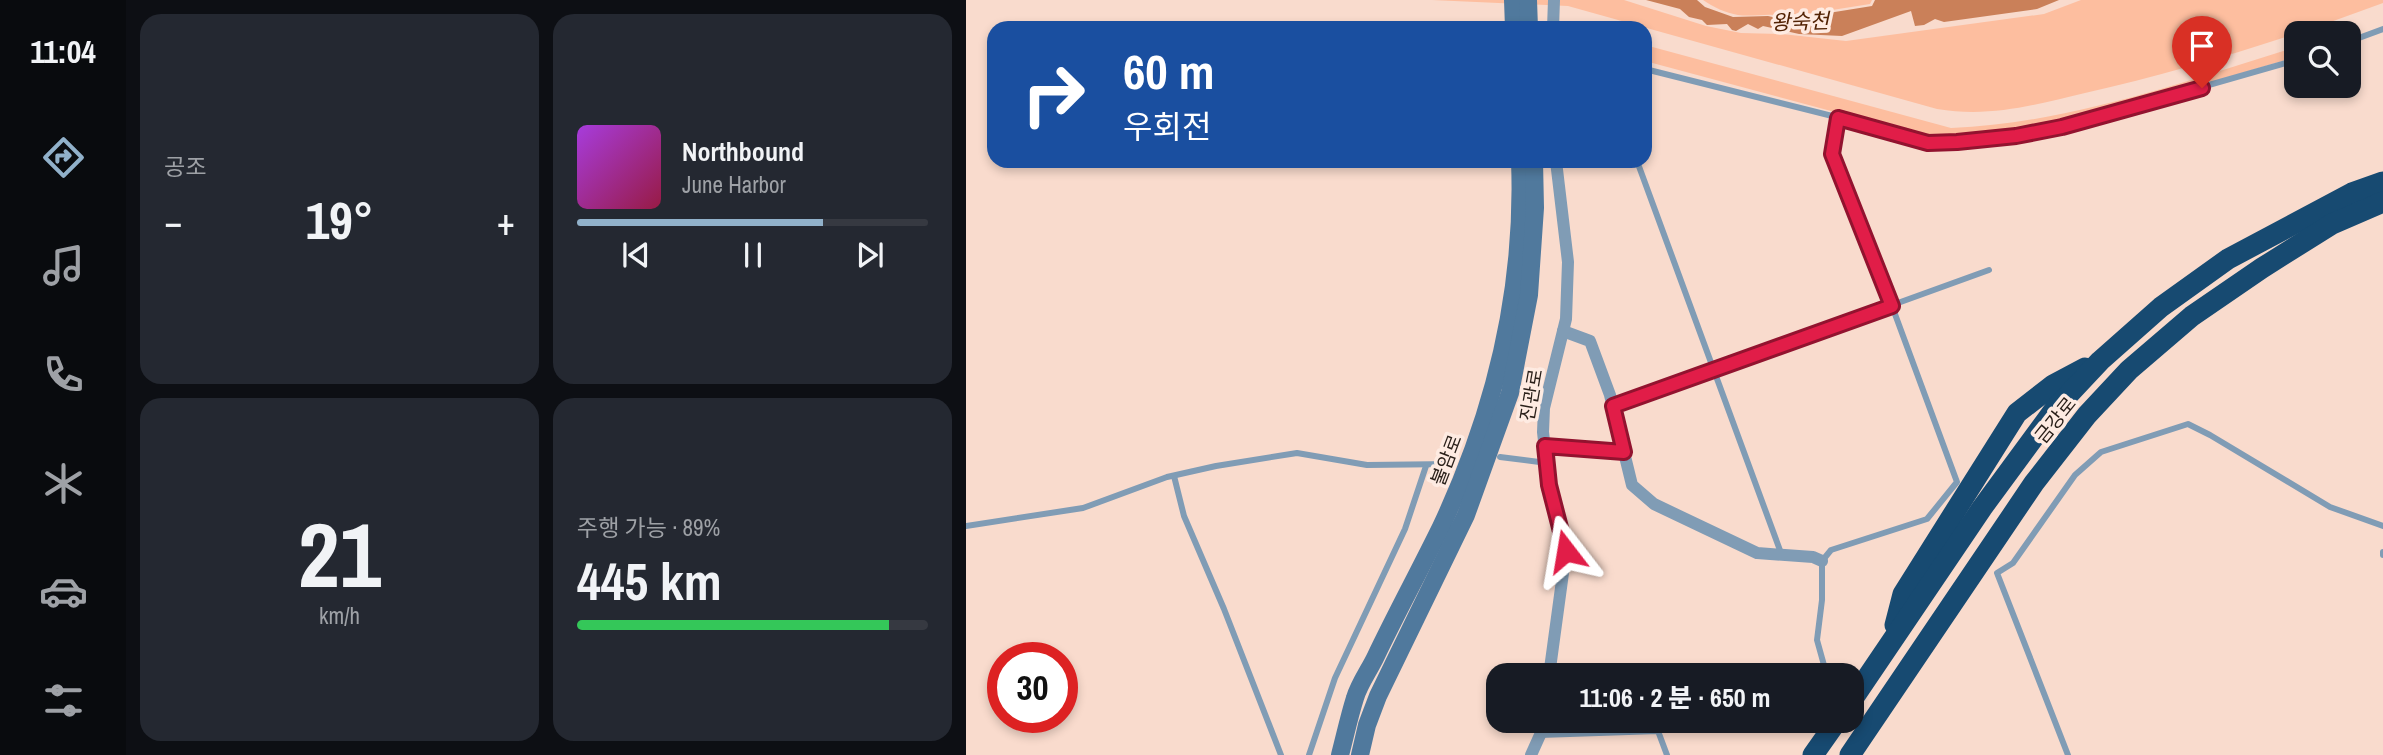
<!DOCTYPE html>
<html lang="ko">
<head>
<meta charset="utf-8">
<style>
	body { margin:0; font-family:"Archivo Narrow","Noto Sans KR",sans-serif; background:#242831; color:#f1f3f6; height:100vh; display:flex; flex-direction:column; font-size:26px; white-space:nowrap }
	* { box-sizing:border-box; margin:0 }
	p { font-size:23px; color:#9ea1a6 }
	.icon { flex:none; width:38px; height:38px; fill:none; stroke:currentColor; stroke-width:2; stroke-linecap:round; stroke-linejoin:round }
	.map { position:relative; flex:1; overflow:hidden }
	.details { display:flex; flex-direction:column; gap:14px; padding:14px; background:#0d0f14; width:840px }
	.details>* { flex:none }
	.guide { position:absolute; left:21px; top:21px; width:665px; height:147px; border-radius:21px; box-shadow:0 4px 10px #0003; background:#1a4fa0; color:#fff; overflow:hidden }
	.tools { position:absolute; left:1318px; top:21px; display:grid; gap:14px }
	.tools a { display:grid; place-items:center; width:77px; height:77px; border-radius:14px; background:#171b24; box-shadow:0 4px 10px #0003; font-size:35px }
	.speed { position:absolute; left:21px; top:642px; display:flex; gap:14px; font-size:35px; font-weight:700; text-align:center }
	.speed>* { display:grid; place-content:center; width:91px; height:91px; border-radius:50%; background:#171b24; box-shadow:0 4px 10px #0003; line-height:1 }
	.speed .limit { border:10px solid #d22; background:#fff; color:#111 }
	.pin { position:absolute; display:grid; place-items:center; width:60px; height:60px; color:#fff; margin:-72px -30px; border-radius:50% 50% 50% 0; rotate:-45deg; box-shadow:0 0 7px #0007 }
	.pin .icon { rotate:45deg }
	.me { position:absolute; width:77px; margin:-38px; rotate:346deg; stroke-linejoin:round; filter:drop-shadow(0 0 5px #0008) }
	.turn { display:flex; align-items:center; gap:24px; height:147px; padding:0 21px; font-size:32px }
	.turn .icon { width:91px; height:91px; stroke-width:2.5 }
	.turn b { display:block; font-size:49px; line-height:60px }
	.big { font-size:52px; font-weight:800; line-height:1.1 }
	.details .widget { flex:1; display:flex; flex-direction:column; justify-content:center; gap:10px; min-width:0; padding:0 24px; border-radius:21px; background:#242831 }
	.details .dial { align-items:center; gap:0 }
	.dial b { font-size:91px; line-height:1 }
	.song { display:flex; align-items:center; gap:21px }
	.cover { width:84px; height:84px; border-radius:10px; background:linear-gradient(135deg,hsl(280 70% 55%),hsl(340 70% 35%)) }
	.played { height:7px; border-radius:4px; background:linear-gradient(90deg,#91b1ca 70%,#363941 70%) }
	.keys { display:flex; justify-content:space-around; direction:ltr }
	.heat { display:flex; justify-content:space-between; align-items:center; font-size:38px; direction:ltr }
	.charge { height:10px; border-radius:5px; background:linear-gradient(90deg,#34c759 89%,#363941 0) }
	.details .tiles { flex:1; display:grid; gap:14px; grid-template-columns:repeat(2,1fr) }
	.trip { position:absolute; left:520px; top:663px; width:378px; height:70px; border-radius:21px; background:#171b24; box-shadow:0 4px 10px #0003; font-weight:800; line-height:70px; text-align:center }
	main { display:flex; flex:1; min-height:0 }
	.dock { display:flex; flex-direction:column; width:126px; justify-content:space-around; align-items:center; background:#090b0e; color:#9ea1a6 }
	.dock .icon { width:49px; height:49px }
	.dock .active { color:#91b1ca }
	.dock b { font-size:32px; color:#f1f3f6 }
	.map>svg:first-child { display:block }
	.green { fill:#fdbe9f }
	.water { fill:#ca8059 }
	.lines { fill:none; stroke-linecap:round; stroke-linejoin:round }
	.lane { stroke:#809cb5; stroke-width:6 }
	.street { stroke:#809cb5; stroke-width:12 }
	.secondary { stroke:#50799d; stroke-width:18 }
	.highway { stroke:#174a71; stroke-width:21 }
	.route-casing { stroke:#92132f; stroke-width:18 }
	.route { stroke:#e11d48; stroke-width:12 }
	.labels { text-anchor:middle; stroke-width:7; stroke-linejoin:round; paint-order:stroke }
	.street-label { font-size:19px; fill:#2a201a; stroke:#feebe2 }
	.water-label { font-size:21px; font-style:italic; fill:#522204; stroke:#feebe2 }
</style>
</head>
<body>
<main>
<nav class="dock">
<b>11:04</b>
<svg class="icon active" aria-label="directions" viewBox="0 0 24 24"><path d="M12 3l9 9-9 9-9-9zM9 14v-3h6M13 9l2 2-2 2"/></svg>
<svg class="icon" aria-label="music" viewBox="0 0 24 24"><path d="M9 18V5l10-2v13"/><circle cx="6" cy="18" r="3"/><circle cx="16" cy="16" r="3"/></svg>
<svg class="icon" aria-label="phone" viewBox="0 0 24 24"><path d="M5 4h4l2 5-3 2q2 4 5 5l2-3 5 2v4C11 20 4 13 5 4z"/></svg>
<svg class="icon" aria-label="climate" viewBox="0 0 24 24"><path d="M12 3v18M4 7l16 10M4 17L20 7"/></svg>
<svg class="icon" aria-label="car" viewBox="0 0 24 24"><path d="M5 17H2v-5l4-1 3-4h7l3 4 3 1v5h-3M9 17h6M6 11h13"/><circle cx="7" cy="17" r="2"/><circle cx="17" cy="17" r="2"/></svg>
<svg class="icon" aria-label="filters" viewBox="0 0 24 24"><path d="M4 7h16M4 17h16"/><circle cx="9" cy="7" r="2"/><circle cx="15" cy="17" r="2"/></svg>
</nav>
<section class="details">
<div class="tiles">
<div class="widget"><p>공조</p>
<div class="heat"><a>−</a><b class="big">19°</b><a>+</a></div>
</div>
<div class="widget">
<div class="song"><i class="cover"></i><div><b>Northbound</b><p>June Harbor</p></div></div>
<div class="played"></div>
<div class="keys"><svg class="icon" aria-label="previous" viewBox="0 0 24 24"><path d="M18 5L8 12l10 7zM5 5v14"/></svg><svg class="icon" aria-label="pause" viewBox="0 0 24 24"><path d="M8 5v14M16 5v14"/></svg><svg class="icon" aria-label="next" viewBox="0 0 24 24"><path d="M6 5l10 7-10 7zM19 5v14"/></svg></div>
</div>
<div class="widget dial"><b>21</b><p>km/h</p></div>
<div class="widget"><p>주행 가능 · 89%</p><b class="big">445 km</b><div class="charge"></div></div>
</div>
</section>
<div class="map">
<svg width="1417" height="755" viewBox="0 0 1417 755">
	<rect width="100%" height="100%" fill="#f9dbcd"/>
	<!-- green -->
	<g class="green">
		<path d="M466,0H658L740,26L775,33L816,34L880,41L1078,14L1115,0H1417V3C1320,39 1220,70 1119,93C1068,105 1024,118 971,109L602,6Z"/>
		<path d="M737,0H906L904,4L822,17C805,12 789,17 772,15C760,13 747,7 737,0Z"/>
		<path d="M679,45L985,128C1104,123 1217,82 1330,47V57L1185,100L1055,133L969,139L679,61Z"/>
	</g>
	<!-- water -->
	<polygon class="water" points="680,0 731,0 739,7 767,17 802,16 819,20 906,6 909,0 1093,0 1071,9 978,22 969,19 958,25 949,26 945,11 876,36 833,34 797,26 792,29 782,24 770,31 766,30 761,24 741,25 736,20 723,17 714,9"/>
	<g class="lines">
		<!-- lane -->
		<g class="lane">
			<polyline points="1382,42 1417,29"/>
			<polyline points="679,69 918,129 962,143 1050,136 1096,127 1330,60"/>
			<polyline points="671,161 815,553"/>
			<polyline points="647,406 1023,270"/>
			<polyline points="534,457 581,463"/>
			<polyline points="208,476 218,516 258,609 315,755"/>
			<polyline points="0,526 117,508 201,477 250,466 331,453 401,465 486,464"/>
			<polyline points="1417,552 1417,555"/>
			<polyline points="861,676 851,640 856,600 856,561 865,550 961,519 991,482 926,306 866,154 872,118"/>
			<polyline points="574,735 692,731 701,755"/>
			<polyline points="343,755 369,678 439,529 460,466"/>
			<polyline points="1102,755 1031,573 1047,563 1109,475 1135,452 1222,424 1244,435 1364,507 1417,526"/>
		</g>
		<!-- street -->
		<g class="street">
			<polyline points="587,28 588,0"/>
			<polyline points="597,331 624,341 644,395 666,485 688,504 791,553 847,557 856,561"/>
			<polyline points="579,446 658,452"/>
			<polyline points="583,676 600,551 583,485 577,432 578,408 600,319 602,262 590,161"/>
			<polyline points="565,755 574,735 576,721"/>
		</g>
		<!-- secondary -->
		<g class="secondary">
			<polyline points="547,0 548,28"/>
			<polyline points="562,0 563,28"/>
			<path d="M374,755C379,736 383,717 389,698C393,684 404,669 410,656C431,612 454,570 475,527C529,412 559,288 554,161"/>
			<polyline points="394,755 401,725 412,696 500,515 544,393 563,295 569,208 568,161"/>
		</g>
		<!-- highway -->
		<g class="highway">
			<polyline points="929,625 937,594 1051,413 1087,385 1119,368"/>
			<polyline points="886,700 1016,508 1088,410 1134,361 1195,307 1262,259 1386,193 1417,182"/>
			<polyline points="847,755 871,721"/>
			<polyline points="884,755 1068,483 1121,415 1163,370 1226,316 1296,268 1366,224 1417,202"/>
		</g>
	</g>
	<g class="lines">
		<!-- route casing -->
		<g class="route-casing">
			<polyline id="route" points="600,551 583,485 579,446 658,452 647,406 926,306 866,154 872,118 962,143 991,142 1050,136 1096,127 1236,88"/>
		</g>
		<!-- route -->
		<use href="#route" class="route"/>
	</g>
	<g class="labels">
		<!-- street labels -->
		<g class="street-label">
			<text transform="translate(565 395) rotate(-80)" y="7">진관로</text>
			<text transform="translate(1089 420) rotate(-51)" y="7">금강로</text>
			<text transform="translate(480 460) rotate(-69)" y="7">불암로</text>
		</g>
		<!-- water labels -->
		<g class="water-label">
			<text transform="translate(834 22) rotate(-2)" y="7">왕숙천</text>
		</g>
	</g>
</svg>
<div class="tools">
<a><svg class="icon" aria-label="search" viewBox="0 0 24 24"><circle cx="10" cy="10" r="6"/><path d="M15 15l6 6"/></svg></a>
</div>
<div class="speed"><div class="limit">30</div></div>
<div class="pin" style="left:1236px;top:88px;background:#d93025"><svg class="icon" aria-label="arrive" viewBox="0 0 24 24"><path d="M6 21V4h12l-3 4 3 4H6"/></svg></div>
<svg class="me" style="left:600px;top:551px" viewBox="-20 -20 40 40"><path d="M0-17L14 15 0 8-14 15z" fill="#e11d48" stroke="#fff" stroke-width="4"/></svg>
<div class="trip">11:06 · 2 분 · 650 m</div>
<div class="guide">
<div class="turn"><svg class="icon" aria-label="right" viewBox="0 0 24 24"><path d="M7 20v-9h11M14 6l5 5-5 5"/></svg><div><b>60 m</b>우회전</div></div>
</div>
</div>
</main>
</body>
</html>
